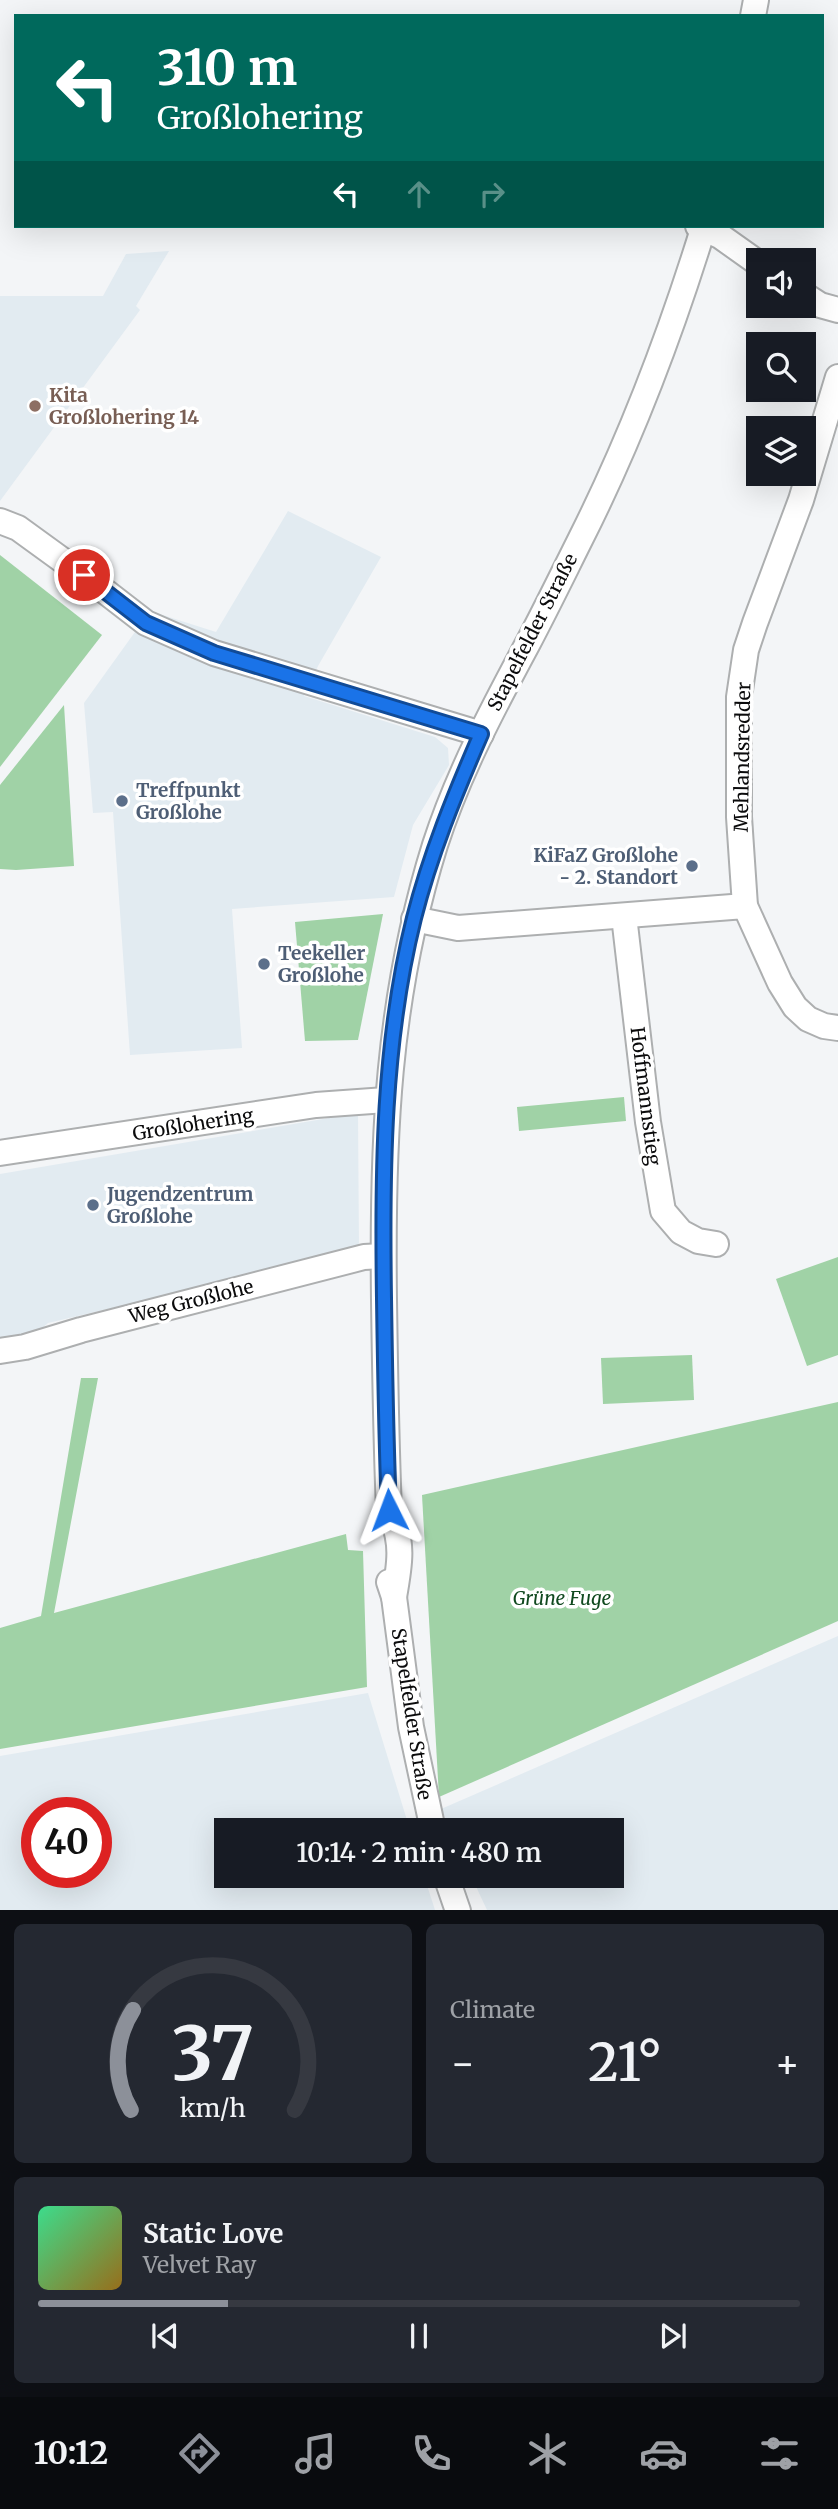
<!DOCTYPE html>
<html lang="en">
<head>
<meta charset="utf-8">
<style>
	body { margin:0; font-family:Merriweather,serif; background:#242831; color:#f1f3f6; height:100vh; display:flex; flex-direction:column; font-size:26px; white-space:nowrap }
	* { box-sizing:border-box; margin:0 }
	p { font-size:23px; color:#9ea1a6 }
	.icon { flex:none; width:38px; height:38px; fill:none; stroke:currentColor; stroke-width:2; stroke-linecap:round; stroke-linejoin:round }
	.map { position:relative; height:1910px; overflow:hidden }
	.panel { display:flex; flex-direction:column; gap:14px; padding:14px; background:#0d0f14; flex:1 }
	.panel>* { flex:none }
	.banner { position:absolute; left:14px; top:14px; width:810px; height:214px; border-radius:0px; box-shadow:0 7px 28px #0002; background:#00695c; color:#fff; overflow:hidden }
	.buttons { position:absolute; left:746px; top:248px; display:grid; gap:14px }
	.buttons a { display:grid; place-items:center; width:70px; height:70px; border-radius:0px; background:#171b24; box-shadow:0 7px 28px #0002; font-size:35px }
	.speed { position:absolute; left:21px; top:1797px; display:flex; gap:14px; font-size:35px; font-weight:700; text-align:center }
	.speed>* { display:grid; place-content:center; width:91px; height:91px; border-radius:50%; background:#171b24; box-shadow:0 7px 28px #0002; line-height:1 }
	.speed .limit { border:10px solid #d22; background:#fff; color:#111 }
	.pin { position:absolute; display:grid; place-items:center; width:60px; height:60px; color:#fff; margin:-30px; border:4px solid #fff; border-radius:50%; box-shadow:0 2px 7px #0007 }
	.me { position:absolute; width:77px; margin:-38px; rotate:357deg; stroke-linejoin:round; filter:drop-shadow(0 0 5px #0008) }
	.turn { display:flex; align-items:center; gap:24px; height:147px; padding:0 28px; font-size:32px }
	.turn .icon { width:91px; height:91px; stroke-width:2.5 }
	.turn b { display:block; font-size:49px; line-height:60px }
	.lanes { display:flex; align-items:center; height:66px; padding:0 28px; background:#0003; justify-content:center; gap:35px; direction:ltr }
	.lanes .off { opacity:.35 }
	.big { font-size:52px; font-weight:600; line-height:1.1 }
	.panel .tile { flex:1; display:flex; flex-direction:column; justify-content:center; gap:10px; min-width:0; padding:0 24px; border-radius:10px; background:#242831 }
	.panel .dial { align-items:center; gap:0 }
	.dial svg { height:182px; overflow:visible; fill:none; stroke:#363941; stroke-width:7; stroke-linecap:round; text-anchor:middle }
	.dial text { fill:#f1f3f6; stroke:none }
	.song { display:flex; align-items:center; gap:21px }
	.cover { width:84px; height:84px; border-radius:10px; background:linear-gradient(135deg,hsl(150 70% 55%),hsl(40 70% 35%)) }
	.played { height:7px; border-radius:4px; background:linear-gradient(90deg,#8c9099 25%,#363941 25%) }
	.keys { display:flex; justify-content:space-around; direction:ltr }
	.heat { display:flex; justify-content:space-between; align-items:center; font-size:38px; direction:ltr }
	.panel .tiles { flex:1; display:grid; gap:14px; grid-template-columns:1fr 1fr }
	.tile:last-child { grid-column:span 2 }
	.trip { position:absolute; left:214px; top:1818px; width:410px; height:70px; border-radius:0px; background:#171b24; box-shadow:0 7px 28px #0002; font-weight:600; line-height:70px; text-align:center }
	.tab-bar { display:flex; height:112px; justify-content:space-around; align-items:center; background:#090b0e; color:#9ea1a6 }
	.tab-bar .icon { width:49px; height:49px }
	.tab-bar .active { color:#8c9099 }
	.tab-bar b { font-size:32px; color:#f1f3f6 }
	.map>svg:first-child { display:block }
	.built { fill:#e2ebf1; fill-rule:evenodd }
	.green { fill:#a0d2a6 }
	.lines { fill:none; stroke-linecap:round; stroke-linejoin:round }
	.minor-casing { stroke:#adafb0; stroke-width:28 }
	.minor { stroke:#fff; stroke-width:24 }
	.route-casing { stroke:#114b97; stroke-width:18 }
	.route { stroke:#1a73e8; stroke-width:12 }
	.education-dot { fill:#8d6e63; stroke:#fff; stroke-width:2.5 }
	.service-dot { fill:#5c6f8a; stroke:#fff; stroke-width:2.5 }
	.labels { text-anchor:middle; stroke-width:7; stroke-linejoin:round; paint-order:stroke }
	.education-label { font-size:19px; font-weight:bold; fill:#785e54; stroke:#fff; text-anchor:start }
	.street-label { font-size:19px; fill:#0b0b0c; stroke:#fff }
	.service-label { font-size:19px; font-weight:bold; fill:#4e5e75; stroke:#fff; text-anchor:start }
	.park-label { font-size:19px; font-style:italic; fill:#10491f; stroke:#fff }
</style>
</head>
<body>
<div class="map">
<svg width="838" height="1911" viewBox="0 0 838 1911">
	<rect width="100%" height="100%" fill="#f3f5f7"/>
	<!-- built -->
	<g class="built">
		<polygon points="169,251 136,306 140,310 0,501 0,296 103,296 126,254"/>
		<polygon points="288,511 381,557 318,666 304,696 435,737 448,748 449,765 413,825 394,897 232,909 242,1048 130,1055 113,812 93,813 84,703 150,611 216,632"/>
		<polygon points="358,1113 359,1250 48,1323 25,1344 0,1348 0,1174"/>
		<polygon points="838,1636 838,1910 487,1910 471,1876 611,1876 611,1830 451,1830 441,1809"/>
		<path d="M368,1693L410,1830H226V1876H424L435,1910H0V1756ZM96,1813V1872H37V1813Z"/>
	</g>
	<!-- green -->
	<g class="green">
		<polygon points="0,555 102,635 0,767"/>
		<polygon points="64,705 74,866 16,870 0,869 0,785"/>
		<polygon points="383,914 358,1040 305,1041 295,922"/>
		<polygon points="624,1097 626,1121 519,1131 517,1107"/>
		<polygon points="838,1257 838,1355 807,1366 776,1279"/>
		<polygon points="692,1355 694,1400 603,1404 601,1358"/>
		<polygon points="81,1378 98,1378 54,1613 346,1534 348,1550 363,1551 367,1687 0,1749 0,1628 41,1616"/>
		<polygon points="838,1402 838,1621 439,1797 422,1495"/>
	</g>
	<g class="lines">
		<!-- minor casing -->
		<g class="minor-casing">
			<g id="minor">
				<polyline points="753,16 756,0"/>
				<polyline points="698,226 720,236 758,263"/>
				<polyline points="803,294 820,305 838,310"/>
				<polyline points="838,377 801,500 755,623 746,650 739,697 739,817 745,906 780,983 795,1007 808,1019 824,1026 838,1028"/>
				<polyline points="0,521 18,528 102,589 146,623 214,653 481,734"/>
				<polyline points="624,916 648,1122 663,1211 681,1232 698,1241 716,1244"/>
				<polyline points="414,919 458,928 745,906"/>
				<polyline points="0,1153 316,1105 386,1100"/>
				<polyline points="0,1351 25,1347 81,1330 364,1257 383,1256"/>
				<polyline points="389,1582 394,1597 411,1727 433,1830"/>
				<path d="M394,1597C400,1564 404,1541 389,1510C386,1440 385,1370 384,1300C382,1141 387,999 435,845C458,774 493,708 528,643C546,609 563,574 580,540C631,439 671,333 704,226"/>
				<polyline points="446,1876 458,1911"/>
			</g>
		</g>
		<!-- minor -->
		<use href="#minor" class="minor"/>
	</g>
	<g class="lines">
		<!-- route casing -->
		<g class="route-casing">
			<path id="route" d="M84,575L146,623L214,653L481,734C455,794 430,855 414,918C383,1042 382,1171 384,1298C385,1368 386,1439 389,1510"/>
		</g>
		<!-- route -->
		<use href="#route" class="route"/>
	</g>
	<!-- markers -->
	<circle class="education-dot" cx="35" cy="406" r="7"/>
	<g class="service-dot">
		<circle cx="122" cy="801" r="7"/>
		<circle cx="692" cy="866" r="7"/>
		<circle cx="264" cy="964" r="7"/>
		<circle cx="93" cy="1205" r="7"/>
	</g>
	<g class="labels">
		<!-- education labels -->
		<g class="education-label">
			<text x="49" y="402">Kita<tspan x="49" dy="22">Großlohering 14</tspan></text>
		</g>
		<!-- street labels -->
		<g class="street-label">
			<text transform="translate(532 632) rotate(-63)" y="7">Stapelfelder Straße</text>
			<text transform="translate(742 757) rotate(-89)" y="7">Mehlandsredder</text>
			<text transform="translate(646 1096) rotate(83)" y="7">Hoffmannstieg</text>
			<text transform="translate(193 1124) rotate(-9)" y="7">Großlohering</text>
			<text transform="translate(191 1301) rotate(-14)" y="7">Weg Großlohe</text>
			<text transform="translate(412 1714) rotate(81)" y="7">Stapelfelder Straße</text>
		</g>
		<!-- service labels -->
		<g class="service-label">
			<text x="136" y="797">Treffpunkt<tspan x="136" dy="22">Großlohe</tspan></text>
			<text x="678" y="862" text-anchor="end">KiFaZ Großlohe<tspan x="678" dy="22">- 2. Standort</tspan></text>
			<text x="278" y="960">Teekeller<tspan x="278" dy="22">Großlohe</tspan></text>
			<text x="107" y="1201">Jugendzentrum<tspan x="107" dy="22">Großlohe</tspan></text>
		</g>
		<!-- park labels -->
		<g class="park-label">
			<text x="562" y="1605">Grüne Fuge</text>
		</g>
	</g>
</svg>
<div class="buttons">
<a><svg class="icon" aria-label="sound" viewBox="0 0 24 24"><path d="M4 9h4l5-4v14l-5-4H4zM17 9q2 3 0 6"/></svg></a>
<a><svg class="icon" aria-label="search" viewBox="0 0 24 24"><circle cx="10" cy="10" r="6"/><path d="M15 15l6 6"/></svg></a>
<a><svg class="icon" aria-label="layers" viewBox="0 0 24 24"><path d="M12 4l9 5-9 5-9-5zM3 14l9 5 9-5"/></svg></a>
</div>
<div class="speed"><div class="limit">40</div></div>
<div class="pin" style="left:84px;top:575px;background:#d93025"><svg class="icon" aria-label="arrive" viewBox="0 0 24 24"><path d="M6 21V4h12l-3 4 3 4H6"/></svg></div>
<svg class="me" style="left:389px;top:1510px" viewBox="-20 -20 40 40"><path d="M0-17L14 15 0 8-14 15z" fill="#1a73e8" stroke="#fff" stroke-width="4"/></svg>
<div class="trip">10:14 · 2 min · 480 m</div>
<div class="banner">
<div class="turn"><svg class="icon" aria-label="left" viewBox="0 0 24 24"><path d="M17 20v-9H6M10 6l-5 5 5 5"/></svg><div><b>310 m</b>Großlohering</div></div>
<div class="lanes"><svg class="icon" aria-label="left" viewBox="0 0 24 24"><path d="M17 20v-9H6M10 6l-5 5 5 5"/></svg><svg class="icon off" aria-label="ahead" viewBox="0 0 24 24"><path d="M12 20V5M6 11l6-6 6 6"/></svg><svg class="icon off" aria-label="right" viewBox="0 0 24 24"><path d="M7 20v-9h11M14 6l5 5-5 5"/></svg></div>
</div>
</div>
<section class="panel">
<div class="tiles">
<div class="tile dial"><svg viewBox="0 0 100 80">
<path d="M14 69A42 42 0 1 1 86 69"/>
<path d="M14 69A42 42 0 0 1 15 25" stroke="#8c9099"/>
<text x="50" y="56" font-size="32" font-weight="700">37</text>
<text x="50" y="72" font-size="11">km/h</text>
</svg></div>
<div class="tile"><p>Climate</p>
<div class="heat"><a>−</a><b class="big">21°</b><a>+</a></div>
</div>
<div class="tile">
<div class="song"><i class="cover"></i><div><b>Static Love</b><p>Velvet Ray</p></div></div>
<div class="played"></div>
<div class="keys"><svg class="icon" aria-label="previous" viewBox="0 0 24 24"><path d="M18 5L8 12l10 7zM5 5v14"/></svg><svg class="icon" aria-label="pause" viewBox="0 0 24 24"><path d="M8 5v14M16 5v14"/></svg><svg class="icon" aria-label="next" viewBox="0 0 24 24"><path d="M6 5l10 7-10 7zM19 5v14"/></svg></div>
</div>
</div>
</section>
<nav class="tab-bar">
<b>10:12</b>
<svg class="icon active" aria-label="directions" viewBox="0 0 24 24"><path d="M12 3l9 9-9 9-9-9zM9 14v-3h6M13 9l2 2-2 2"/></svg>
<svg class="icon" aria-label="music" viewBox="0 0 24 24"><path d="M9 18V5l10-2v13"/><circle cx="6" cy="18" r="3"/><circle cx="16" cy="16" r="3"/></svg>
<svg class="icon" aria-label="phone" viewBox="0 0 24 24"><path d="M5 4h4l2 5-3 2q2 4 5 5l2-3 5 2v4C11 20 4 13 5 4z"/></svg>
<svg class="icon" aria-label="climate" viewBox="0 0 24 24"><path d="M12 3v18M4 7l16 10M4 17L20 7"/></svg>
<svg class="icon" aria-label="car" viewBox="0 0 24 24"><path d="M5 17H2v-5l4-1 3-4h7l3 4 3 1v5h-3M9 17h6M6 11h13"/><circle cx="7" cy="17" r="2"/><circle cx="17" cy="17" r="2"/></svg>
<svg class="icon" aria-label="filters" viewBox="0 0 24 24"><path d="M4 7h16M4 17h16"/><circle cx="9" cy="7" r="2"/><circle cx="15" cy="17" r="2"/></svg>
</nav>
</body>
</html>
